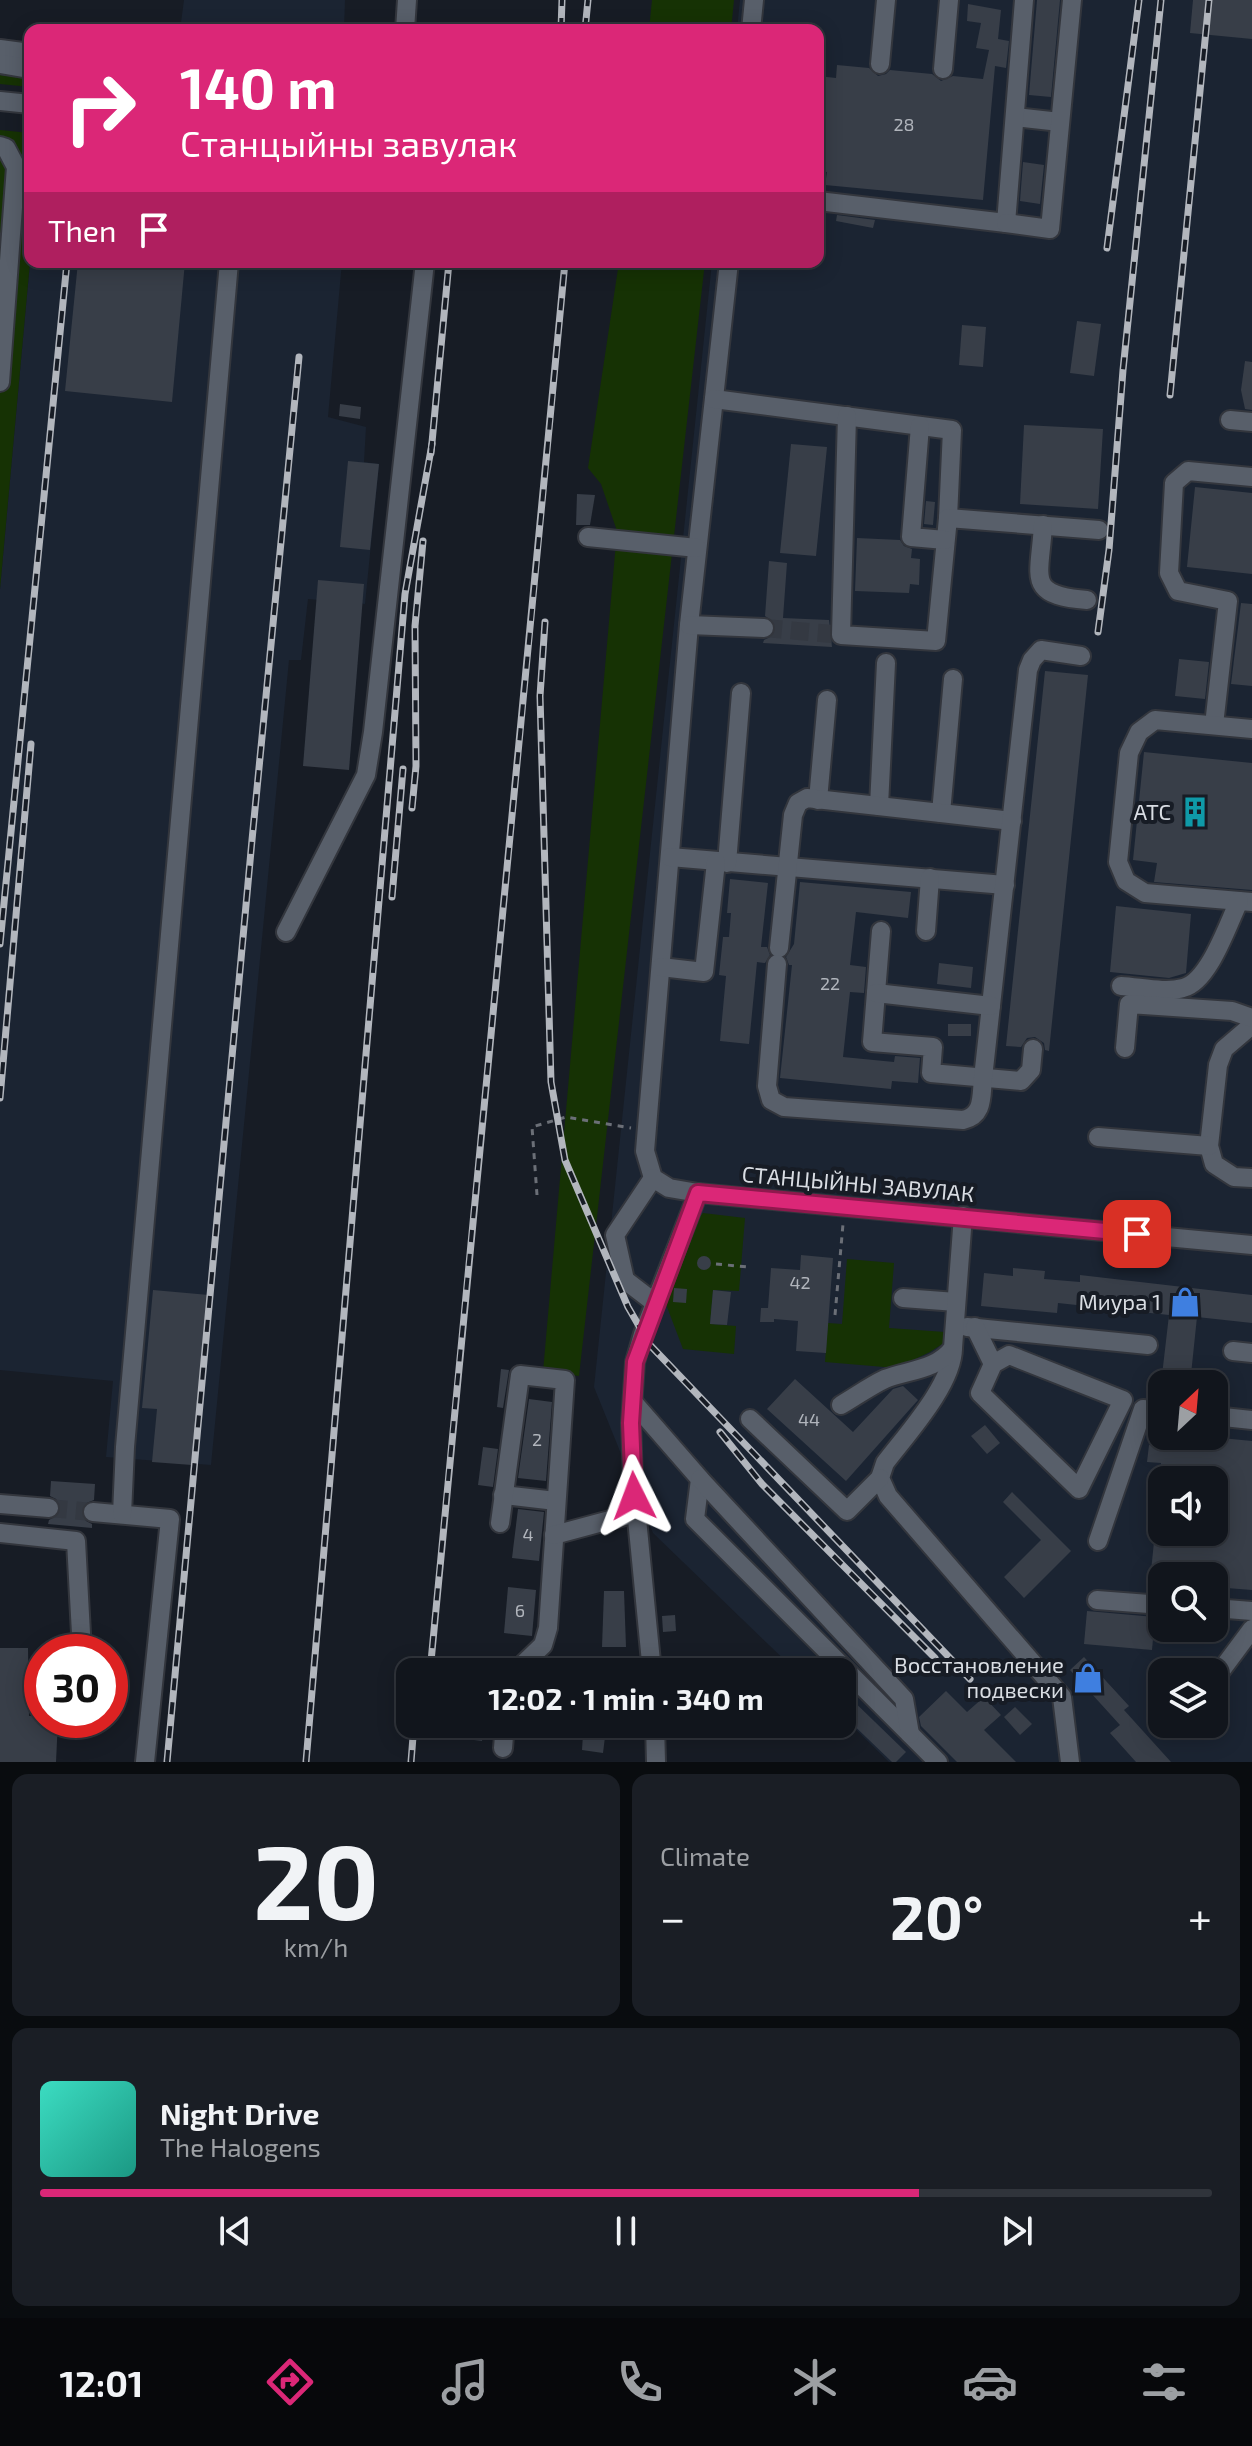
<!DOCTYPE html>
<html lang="en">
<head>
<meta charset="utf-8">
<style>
	body { margin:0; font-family:"Exo 2",sans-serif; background:#1a1e25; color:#f1f3f6; height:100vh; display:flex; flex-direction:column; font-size:30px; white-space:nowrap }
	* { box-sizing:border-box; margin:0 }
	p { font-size:26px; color:#9c9fa3 }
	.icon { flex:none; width:44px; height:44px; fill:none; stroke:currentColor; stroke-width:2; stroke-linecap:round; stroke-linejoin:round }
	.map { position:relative; height:1762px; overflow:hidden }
	.sheet { display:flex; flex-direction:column; gap:12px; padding:12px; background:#090c0f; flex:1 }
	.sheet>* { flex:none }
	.hud { position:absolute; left:24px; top:24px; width:800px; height:244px; border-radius:16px; box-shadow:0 4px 20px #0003,0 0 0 2px #30343b; background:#db2777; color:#fff; overflow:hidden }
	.needle { width:52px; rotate:26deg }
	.tools { position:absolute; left:1148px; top:1370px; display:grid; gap:16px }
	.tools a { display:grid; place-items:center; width:80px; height:80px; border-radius:16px; background:#11151c; box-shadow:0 4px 20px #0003,0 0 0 2px #30343b; font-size:40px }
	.speed { position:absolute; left:24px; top:1634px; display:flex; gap:16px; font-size:40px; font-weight:700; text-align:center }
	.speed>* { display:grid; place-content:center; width:104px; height:104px; border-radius:50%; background:#11151c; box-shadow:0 4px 20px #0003,0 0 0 2px #30343b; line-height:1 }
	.speed .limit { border:12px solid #d22; background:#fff; color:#111 }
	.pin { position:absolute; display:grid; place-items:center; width:68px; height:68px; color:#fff; margin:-34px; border-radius:16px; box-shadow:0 4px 12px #0006 }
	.me { position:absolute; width:88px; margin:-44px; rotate:357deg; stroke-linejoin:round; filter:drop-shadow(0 0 6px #0008) }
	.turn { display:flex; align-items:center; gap:28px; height:168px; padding:0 24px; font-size:36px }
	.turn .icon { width:104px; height:104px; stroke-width:2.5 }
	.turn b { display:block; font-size:56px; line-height:68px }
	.then { display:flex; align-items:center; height:76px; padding:0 24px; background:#0003; gap:16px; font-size:30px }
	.big { font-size:60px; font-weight:700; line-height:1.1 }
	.sheet .card { flex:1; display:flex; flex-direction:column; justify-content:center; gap:12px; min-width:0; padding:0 28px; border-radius:16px; background:#1a1e25 }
	.sheet .dial { align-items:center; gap:0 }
	.dial b { font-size:104px; line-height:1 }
	.song { display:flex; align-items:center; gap:24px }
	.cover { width:96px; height:96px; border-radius:12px; background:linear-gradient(135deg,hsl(170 70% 55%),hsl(170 70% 35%)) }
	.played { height:8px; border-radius:4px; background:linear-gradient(90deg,#db2777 75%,#30343b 75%) }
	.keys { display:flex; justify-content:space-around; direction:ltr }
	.heat { display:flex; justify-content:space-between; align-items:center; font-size:44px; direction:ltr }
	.sheet .tiles { flex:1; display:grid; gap:12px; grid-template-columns:1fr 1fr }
	.card:last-child { grid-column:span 2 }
	.trip { position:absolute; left:396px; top:1658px; width:460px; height:80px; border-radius:16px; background:#11151c; box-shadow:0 4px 20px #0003,0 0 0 2px #30343b; font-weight:700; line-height:80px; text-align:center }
	.tabs { display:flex; height:128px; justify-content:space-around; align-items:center; background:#07080b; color:#9c9fa3 }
	.tabs .icon { width:56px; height:56px }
	.tabs .on { color:#db2777 }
	.tabs b { font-size:36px; color:#f1f3f6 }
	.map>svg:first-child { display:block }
	.built { fill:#1b2432; fill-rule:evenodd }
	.green { fill:#163204 }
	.building { fill:#383e48 }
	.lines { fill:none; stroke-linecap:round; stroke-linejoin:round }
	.minor-tunnel { stroke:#343942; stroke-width:18; stroke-dasharray:18 9; stroke-linecap:butt }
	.minor-casing { stroke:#33363d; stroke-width:22 }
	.path { stroke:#6b6f77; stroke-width:3; stroke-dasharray:6 6; stroke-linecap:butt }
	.minor { stroke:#585f6a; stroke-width:18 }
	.rail-casing { stroke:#b2b6bd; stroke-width:7 }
	.rail { stroke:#171c25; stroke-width:4; stroke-dasharray:12; stroke-linecap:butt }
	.route-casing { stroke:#8e194d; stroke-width:20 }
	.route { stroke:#db2777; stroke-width:14 }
	.labels { text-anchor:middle; stroke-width:8; stroke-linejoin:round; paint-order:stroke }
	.number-label { font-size:18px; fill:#b1b5bc }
	.poi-label { font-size:22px; fill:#d9dde3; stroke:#171c25; text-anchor:end }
	.street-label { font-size:22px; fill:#d9dde3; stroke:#171c25 }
</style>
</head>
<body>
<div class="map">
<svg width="1252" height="1762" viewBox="0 0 1252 1762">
	<rect width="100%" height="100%" fill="#171c25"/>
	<!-- built -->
	<g class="built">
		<polygon points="184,0 345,0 344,30 180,30"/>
		<path d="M740,0H1252V1762H889L842,1716V1672H797L653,1533L594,1387L712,262H818V30H737ZM1162,1384H1214V1436H1162ZM1162,1480H1214V1532H1162ZM1162,1576H1214V1628H1162ZM1162,1672H1214V1724H1162Z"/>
		<polygon points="30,262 342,262 328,417 366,427 364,462 379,464 365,604 308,599 301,660 289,660 211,1465 106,1457 113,1381 0,1370 0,589"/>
	</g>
	<!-- green -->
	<g class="green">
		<polygon points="652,0 734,0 731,30 649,30"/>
		<polygon points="0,75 30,78 30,87 0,84"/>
		<polygon points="0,130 30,133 30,262 0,589"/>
		<polygon points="619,262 705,262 579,1376 543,1372 617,531 601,484 588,468"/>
		<polygon points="703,1213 745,1218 739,1291 713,1290 710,1324 736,1326 734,1354 683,1349 664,1299 696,1221"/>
		<polygon points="847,1259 894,1263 889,1328 959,1333 930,1352 896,1368 825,1362 828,1323 842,1324"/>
	</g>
	<!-- building -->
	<g class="building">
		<polygon points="1037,0 1060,0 1051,97 1029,95"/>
		<polygon points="1193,0 1252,0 1252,39 1190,33"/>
		<polygon points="968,4 1001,10 998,39 1009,41 1006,68 995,66 983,200 825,185 827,172 818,171 818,76 836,78 837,65 869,68 878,76 886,74 890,70 932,74 941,81 953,76 983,79 989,50 976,48 981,23 967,21"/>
		<polygon points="1023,162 1044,165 1040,204 1020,201"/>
		<polygon points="837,215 875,220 873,228 836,221"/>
		<polygon points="78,262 185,262 172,402 65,391"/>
		<polygon points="1077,321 1101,324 1094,376 1070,373"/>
		<polygon points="962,325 986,327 983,367 959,365"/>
		<polygon points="1245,361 1252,362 1252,410 1245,409 1241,390"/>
		<polygon points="340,404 361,407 360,419 339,416"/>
		<polygon points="1024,425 1103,429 1098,509 1020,504"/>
		<polygon points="791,444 827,447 816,556 780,553"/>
		<polygon points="348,461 379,464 370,550 340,547"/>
		<polygon points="1195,487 1252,493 1252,574 1187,567"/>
		<polygon points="577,494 595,495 590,525 576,525"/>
		<polygon points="926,501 935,502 933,525 924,524"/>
		<polygon points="857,538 900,540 904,546 912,549 911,558 920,559 919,585 910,584 909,593 855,591"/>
		<polygon points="769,561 787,563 783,618 829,620 832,647 763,643 764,640 774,635 776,629 774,622 765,616"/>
		<polygon points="318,580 364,584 349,770 303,766"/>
		<polygon points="1241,603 1252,604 1252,686 1231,684"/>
		<polygon points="1179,659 1209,662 1205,699 1175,696"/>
		<polygon points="1045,671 1088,675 1049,1051 1045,1050 1044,1043 1035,1037 1027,1038 1021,1047 1006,1046"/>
		<polygon points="1144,752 1252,763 1252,890 1154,882 1157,863 1133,860"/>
		<polygon points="730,879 768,883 761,947 767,947 770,955 765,963 757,962 749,1044 720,1041 726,976 719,975 723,937 729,937 731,913 727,913"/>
		<polygon points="800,882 911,892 908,918 856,912 850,965 866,967 864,993 850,992 843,1057 894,1062 895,1056 920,1058 918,1083 892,1081 891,1089 780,1078 792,965 789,965 786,957 794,944"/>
		<polygon points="1116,906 1191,914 1186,973 1169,978 1110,972"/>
		<polygon points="939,963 973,967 971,988 937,984"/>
		<rect x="948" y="1024" width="23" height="12"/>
		<polygon points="801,1255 833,1258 826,1353 796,1351 798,1321 774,1319 774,1322 760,1322 761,1308 768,1308 771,1268 800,1270"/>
		<circle cx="704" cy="1263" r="7"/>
		<polygon points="1013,1268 1045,1271 1044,1279 1080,1282 1080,1275 1252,1295 1252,1323 1197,1317 1190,1384 1161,1384 1169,1315 1058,1303 1057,1313 981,1306 984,1273 1013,1276"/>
		<polygon points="674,1288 687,1289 686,1303 673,1302"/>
		<polygon points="153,1290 209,1295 192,1465 152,1462 157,1409 142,1408"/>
		<polygon points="713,1290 731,1292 727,1325 710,1324"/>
		<polygon points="501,1369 509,1370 503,1408 497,1407"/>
		<polygon points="795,1379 853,1432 893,1389 903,1386 918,1400 846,1481 767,1409"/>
		<polygon points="529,1399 552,1402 546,1481 518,1478"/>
		<polygon points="985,1425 1000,1443 987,1454 971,1436"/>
		<polygon points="1165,1436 1201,1436 1252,1441 1252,1590 1214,1587 1214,1576 1162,1576 1162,1582 1150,1581 1155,1532 1214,1532 1214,1480 1160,1480 1161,1463 1147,1462 1149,1445 1164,1446"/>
		<polygon points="483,1447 498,1449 493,1487 478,1485"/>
		<polygon points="51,1481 95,1484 94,1500 84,1504 81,1512 86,1521 92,1524 92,1528 48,1524 49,1520 58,1515 61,1508 56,1499 50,1496"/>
		<polygon points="1012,1492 1071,1551 1024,1598 1004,1577 1041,1540 1003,1502"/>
		<polygon points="518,1509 544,1512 539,1561 512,1558"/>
		<polygon points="508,1587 536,1590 532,1636 504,1633"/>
		<polygon points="604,1591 624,1591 626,1647 602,1647"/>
		<polygon points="1087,1611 1155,1617 1152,1650 1084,1644"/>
		<polygon points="675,1615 676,1631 663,1632 662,1616"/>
		<polygon points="0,1648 28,1648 29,1716 42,1716 42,1720 58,1720 56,1762 0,1762"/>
		<polygon points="1084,1657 1129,1706 1124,1710 1171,1762 1136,1762 1110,1733 1120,1725 1070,1670"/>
		<polygon points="842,1690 906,1752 896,1762 892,1762 842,1714"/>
		<polygon points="946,1691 967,1712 984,1697 1001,1715 984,1730 1016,1762 957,1762 921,1726 919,1717"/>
		<polygon points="1015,1707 1032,1724 1020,1735 1004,1717"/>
		<polygon points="459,1724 484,1724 482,1741 458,1738"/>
		<polygon points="583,1734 605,1737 603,1753 582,1750"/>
	</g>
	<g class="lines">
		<!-- minor-tunnel -->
		<g class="minor-tunnel">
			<polyline points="764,628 832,634"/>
			<polyline points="49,1508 93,1512"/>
		</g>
		<!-- minor casing -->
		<g class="minor-casing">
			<g id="minor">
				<polyline points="405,30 407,0"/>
				<polyline points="751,30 754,0"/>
				<polyline points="0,49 30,53"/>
				<polyline points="0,64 30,69"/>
				<polyline points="880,64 886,0"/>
				<polyline points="943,69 949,0"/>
				<polyline points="0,101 30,104"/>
				<polyline points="1015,117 1060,122"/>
				<polyline points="0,146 6,148 16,167 0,382"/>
				<polyline points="818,201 1006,223 1024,0"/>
				<polyline points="1006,223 1050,229 1072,0"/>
				<polyline points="729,262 689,625 645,1151 653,1178 669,1188 698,1193 1252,1245"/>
				<polyline points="714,399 952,430 948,518"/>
				<polyline points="847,416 841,635 936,641 948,518 1099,530"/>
				<polyline points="1230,420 1252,422"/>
				<polyline points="920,426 911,537 945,540"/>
				<path d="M1043,525C1040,578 1025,595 1087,600"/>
				<polyline points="588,537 697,548"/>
				<polyline points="689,625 764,628"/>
				<polyline points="1214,725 1228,601 1178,591 1169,573 1174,483 1188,471 1252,477"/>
				<polyline points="1252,729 1155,720 1139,732 1129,753 1118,862 1126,881 1145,893 1252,902"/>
				<polyline points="818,800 827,700"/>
				<polyline points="879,806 886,663"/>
				<polyline points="941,813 953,679"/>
				<polyline points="670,857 1005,885"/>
				<polyline points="727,863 741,693"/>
				<polyline points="881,931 872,1042 933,1047 931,1073 1021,1081 1031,1070 1033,1049"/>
				<polyline points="926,931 930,878"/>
				<polyline points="286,932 366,775 373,732 425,262"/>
				<polyline points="779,948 793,815 798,803 807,798 1012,821"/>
				<path d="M777,964L767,1086L771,1100L784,1107L963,1120C984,1115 981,1097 983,1078L1028,670L1032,660L1041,650L1081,656"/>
				<polyline points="661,967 704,972 716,862"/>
				<path d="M1121,986C1140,987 1165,993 1183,988C1209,982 1228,924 1239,901"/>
				<polyline points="876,993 991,1006"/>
				<polyline points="1252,1025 1224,1049 1218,1065 1209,1146 1214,1164 1234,1177 1252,1178"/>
				<polyline points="1125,1048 1129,1004 1232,1011 1252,1018"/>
				<polyline points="1098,1137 1209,1146"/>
				<polyline points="653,1178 615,1235 625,1280 655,1303"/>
				<polyline points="903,1298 956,1302"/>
				<polyline points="967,1327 1148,1345"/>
				<polyline points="975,1327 993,1364 980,1393 1079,1489 1123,1400 1009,1355 993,1364"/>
				<path d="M953,1348C953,1384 907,1434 885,1463L880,1478L888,1496L1062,1697L1070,1762"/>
				<polyline points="1233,1351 1252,1353"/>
				<polyline points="633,1402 700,1479 695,1519 938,1762"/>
				<path d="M841,1405C855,1397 870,1386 885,1379C908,1370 937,1370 953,1348L963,1216"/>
				<polyline points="1214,1416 1252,1420"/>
				<polyline points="750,1419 847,1511 880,1478"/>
				<polyline points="700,1479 904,1699 910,1734"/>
				<polyline points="503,1495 556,1501"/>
				<polyline points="0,1504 49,1508"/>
				<polyline points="93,1512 170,1519 145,1762"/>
				<polyline points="122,1514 125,1447 229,262"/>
				<polyline points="500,1523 520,1375 565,1380 548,1628 543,1645 515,1672"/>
				<polyline points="0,1533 76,1541 82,1652"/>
				<polyline points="554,1535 636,1513"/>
				<polyline points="1098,1541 1143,1409 1162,1411"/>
				<polyline points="1097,1600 1162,1605"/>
				<polyline points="1214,1608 1252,1611"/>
				<polyline points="652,1672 633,1478 631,1423 635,1362 643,1334 698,1193"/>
				<polyline points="1214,1680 1252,1629"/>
				<polyline points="655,1724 656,1762"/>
				<polyline points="503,1748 505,1724"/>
			</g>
		</g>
		<!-- path -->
		<g class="path">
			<polyline points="537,1195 532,1127 566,1117 631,1128"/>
			<polyline points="716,1264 748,1267"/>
			<polyline points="835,1315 843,1224"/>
		</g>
		<!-- minor -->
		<use href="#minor" class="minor"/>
		<!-- rail casing -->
		<g class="rail-casing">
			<g id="rail">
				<polyline points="561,30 562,0"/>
				<polyline points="585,30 588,0"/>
				<polyline points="1107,248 1139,0"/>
				<polyline points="1170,395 1209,0"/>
				<polyline points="431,453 449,262"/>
				<polyline points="545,622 540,696 551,1082 565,1160 628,1307 650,1345 970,1679"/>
				<polyline points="1098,632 1109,550 1123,370 1161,0"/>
				<polyline points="412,808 416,766 415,626 423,541"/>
				<polyline points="392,897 403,769"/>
				<polyline points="0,944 67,262"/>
				<polyline points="0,1098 31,744"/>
				<polyline points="720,1432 762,1484 935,1658"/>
				<path d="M430,1672C474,1202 521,732 565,262"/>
				<polyline points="167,1762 252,840 299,357"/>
				<polyline points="306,1762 405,594 432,444"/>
				<polyline points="411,1762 414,1724"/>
			</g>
		</g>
		<!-- rail -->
		<use href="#rail" class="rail"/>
	</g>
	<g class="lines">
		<!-- route casing -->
		<g class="route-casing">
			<polyline id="route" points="634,1496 631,1423 635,1362 698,1193 1137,1234"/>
		</g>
		<!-- route -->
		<use href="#route" class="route"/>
	</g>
	<!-- icons -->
	<defs>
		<g id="building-bare" transform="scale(2.4)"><path d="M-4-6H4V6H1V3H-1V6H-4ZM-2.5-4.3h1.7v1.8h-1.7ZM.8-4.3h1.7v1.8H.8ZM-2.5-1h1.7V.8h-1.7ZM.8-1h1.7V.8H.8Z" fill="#0f9aa8" stroke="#171c25" stroke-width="2.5" paint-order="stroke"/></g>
		<g id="shop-bare" transform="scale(2.4)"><path d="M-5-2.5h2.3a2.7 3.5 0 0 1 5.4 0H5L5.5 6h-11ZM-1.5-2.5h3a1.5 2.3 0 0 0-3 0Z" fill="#3f7fe0" stroke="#171c25" stroke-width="2.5" paint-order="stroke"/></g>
	</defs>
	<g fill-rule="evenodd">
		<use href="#building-bare" x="1195" y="812"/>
		<use href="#shop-bare" x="1185" y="1302"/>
		<use href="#shop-bare" x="1088" y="1678"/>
	</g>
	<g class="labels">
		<!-- number labels -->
		<g class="number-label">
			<text x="904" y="131">28</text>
			<text x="830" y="990">22</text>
			<text x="800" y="1289">42</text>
			<text x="809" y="1426">44</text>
			<text x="537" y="1446">2</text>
			<text x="528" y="1541">4</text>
			<text x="520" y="1617">6</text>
		</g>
		<!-- poi labels -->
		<g class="poi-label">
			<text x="1171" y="820">АТС</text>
			<text x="1161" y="1310">Миура 1</text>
			<text x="1064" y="1673">Восстановление<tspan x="1064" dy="25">подвески</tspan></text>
		</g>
		<!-- street labels -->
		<g class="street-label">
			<text transform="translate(858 1184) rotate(5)" y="8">СТАНЦЫЙНЫ ЗАВУЛАК</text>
		</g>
	</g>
</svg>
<div class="tools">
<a><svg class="needle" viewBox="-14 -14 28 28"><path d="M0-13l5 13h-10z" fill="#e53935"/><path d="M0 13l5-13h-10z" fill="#9c9fa3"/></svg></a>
<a><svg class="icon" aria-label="sound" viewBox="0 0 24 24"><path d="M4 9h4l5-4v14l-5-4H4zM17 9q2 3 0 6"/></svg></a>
<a><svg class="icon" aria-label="search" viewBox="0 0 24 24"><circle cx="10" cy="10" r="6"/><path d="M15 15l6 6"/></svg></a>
<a><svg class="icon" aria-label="layers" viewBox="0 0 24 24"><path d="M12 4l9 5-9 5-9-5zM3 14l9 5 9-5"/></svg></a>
</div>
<div class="speed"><div class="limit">30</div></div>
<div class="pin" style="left:1137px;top:1234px;background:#d93025"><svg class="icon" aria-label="arrive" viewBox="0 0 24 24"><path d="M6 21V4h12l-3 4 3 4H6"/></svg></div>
<svg class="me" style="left:634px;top:1496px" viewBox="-20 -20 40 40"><path d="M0-17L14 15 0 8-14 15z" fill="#db2777" stroke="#fff" stroke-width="4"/></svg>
<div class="trip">12:02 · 1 min · 340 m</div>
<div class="hud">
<div class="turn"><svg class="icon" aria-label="right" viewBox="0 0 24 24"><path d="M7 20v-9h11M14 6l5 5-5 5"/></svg><div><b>140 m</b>Станцыйны завулак</div></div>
<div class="then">Then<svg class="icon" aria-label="arrive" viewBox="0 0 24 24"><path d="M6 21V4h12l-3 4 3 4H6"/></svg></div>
</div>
</div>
<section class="sheet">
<div class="tiles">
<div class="card dial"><b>20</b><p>km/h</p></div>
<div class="card"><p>Climate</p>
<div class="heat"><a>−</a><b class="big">20°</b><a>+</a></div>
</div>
<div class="card">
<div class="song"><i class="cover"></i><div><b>Night Drive</b><p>The Halogens</p></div></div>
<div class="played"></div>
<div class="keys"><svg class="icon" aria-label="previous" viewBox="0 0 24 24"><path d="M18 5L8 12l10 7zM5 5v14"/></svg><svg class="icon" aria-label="pause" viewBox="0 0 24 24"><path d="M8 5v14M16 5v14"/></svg><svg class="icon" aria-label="next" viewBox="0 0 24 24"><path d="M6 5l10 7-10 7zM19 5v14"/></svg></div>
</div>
</div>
</section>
<nav class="tabs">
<b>12:01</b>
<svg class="icon on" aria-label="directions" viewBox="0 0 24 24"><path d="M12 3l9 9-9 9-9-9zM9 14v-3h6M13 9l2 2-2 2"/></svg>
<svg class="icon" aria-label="music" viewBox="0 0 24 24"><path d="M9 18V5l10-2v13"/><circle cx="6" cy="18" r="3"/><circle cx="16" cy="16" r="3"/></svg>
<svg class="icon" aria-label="phone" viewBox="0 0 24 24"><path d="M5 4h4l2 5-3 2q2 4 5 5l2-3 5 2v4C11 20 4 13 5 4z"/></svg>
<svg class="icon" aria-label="climate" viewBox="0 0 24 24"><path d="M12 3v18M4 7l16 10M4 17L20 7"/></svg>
<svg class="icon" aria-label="car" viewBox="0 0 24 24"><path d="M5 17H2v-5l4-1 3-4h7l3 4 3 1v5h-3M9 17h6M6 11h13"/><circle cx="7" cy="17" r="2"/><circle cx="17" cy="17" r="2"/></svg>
<svg class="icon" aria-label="filters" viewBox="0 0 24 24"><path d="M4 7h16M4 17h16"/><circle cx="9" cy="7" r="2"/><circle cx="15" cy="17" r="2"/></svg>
</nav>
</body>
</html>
